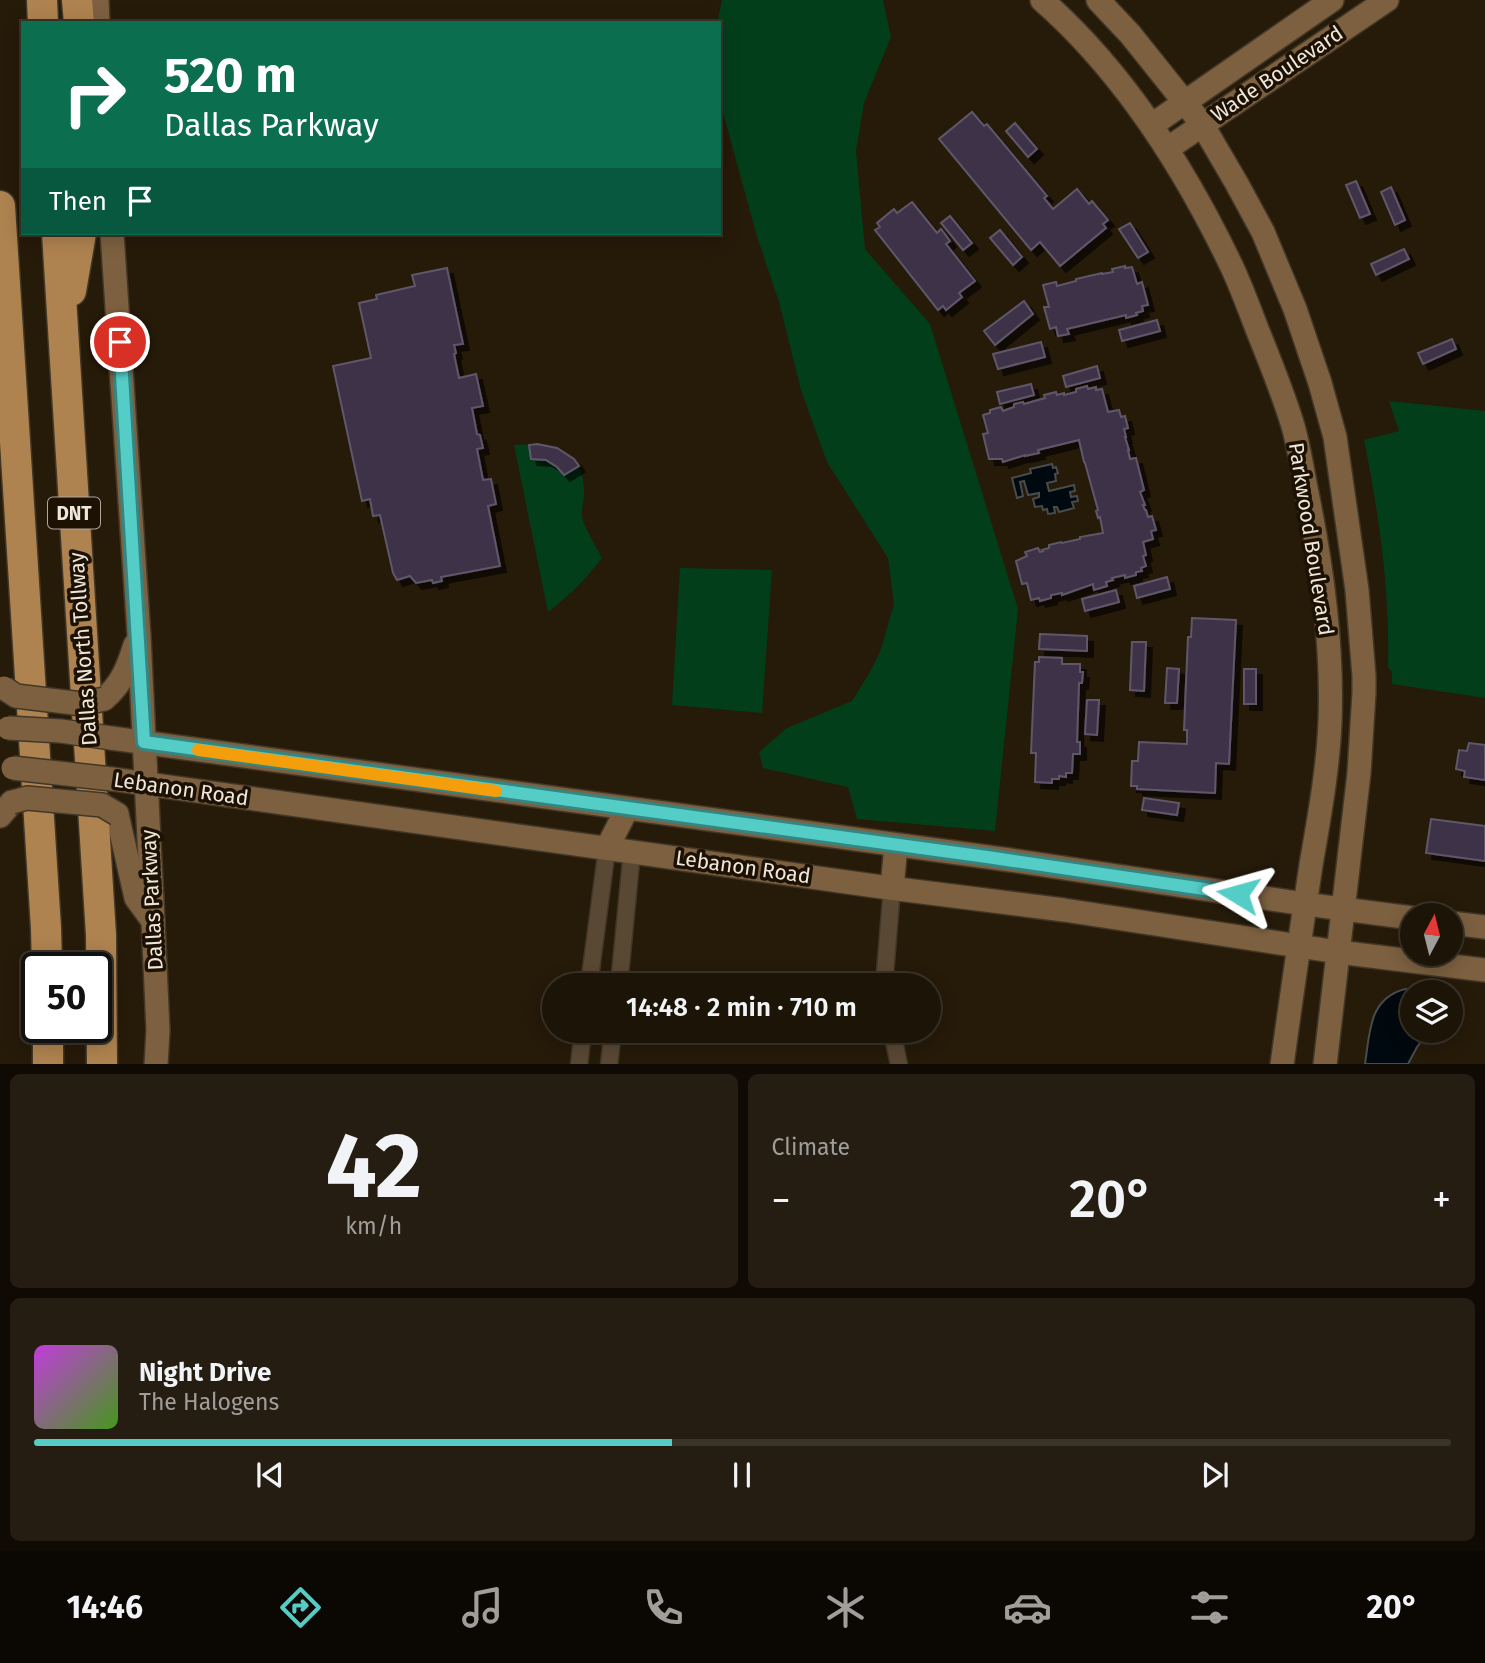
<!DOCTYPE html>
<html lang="en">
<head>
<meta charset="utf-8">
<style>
	body { margin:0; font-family:"Fira Sans",sans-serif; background:#251d11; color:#f1f3f6; height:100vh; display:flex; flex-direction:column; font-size:26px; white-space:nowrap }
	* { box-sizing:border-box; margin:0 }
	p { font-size:23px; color:#a09e9b }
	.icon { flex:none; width:38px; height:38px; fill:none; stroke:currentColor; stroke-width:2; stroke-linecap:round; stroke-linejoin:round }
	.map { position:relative; height:1064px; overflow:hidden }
	.panel { display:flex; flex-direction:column; gap:10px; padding:10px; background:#0f0b04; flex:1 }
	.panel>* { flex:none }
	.banner { position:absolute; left:21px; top:21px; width:700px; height:214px; border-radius:0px; box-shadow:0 4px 18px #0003,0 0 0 2px #3a3328; background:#0b6e4f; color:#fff; overflow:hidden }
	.needle { width:46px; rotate:7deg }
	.controls { position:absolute; left:1400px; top:903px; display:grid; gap:14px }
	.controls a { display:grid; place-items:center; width:63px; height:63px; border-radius:50%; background:#1c1407; box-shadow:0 4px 18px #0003,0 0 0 2px #3a3328; font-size:35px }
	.speed { position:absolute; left:21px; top:952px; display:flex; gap:14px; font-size:35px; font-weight:700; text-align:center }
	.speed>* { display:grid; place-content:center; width:91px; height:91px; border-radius:50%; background:#1c1407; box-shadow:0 4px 18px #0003,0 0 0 2px #3a3328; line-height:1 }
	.speed .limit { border:4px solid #111; border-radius:10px; background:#fff; color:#111 }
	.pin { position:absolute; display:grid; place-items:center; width:60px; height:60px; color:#fff; margin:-30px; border:4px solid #fff; border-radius:50%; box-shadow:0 2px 7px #0007 }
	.me { position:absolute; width:77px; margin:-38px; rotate:278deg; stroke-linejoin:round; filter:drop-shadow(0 0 5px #0008) }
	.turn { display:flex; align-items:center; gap:24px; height:147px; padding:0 28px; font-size:32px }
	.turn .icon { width:91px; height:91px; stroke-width:2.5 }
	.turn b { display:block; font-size:49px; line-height:60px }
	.then { display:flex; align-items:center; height:66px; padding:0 28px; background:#0003; gap:14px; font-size:26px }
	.big { font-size:52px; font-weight:600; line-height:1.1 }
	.panel .tile { flex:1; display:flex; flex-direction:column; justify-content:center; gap:10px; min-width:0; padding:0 24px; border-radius:10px; background:#251d11 }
	.panel .dial { align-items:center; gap:0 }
	.dial b { font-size:91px; line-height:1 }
	.song { display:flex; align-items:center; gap:21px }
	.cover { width:84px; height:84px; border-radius:10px; background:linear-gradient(135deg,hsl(290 70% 55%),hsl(100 70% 35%)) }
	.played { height:7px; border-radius:4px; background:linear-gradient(90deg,#54cdc7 45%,#3a3328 45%) }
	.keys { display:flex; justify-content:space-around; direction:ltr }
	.heat { display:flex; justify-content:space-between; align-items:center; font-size:38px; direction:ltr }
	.panel .tiles { flex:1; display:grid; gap:10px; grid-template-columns:1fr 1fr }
	.tile:last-child { grid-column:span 2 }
	.trip { position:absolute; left:542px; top:973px; width:399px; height:70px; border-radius:35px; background:#1c1407; box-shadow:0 4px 18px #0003,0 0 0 2px #3a3328; font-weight:600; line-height:70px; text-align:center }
	.tab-bar { display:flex; height:112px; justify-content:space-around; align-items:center; background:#0b0803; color:#a09e9b }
	.tab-bar .icon { width:49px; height:49px }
	.tab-bar .active { color:#54cdc7 }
	.tab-bar b { font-size:32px; color:#f1f3f6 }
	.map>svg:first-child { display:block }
	.green { fill:#033e1b }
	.water { fill:#00090f; stroke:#484c4c; stroke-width:2 }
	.building { fill:#3c3346; stroke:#60576b; stroke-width:2; filter:url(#shadow) }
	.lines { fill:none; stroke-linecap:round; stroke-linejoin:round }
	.street-casing { stroke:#423727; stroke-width:19 }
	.secondary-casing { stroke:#423727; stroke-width:26 }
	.highway-casing { stroke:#423727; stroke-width:33 }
	.street { stroke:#594834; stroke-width:16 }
	.secondary { stroke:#7c6040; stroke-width:23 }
	.highway { stroke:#af8350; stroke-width:30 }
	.secondary-bridge-casing { stroke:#423727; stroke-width:26; stroke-linecap:butt }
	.secondary-bridge { stroke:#7c6040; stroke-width:23 }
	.route-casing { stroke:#378581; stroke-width:18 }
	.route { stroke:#54cdc7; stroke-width:12 }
	.slow { stroke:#f59e0b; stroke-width:12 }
	.labels { text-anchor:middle; stroke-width:7; stroke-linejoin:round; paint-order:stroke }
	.shield { fill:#1c1102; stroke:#b0a79b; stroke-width:2 }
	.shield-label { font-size:19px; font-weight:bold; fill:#efe7dc }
	.street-label { font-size:21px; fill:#efe7dc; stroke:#1c1102 }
</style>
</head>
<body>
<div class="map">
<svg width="1485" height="1065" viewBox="0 0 1485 1065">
	<defs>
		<filter id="shadow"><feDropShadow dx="6" dy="6" stdDeviation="0" flood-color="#0009"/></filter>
	</defs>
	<rect width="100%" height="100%" fill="#261a09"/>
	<!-- green -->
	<g class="green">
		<polygon points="722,0 883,0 891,37 864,103 856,151 865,249 930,324 1018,609 995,831 857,819 848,787 763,768 759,752 787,728 852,701 870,672 880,652 894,604 888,558 827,462 801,390 779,302 756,233 719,98 719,23 717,23"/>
		<path d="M1389,401L1485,411V698L1392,684V672L1388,667C1390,591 1379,514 1364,440L1399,431Z"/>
		<path d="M537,444C565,446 583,460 584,489C585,498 581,508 582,517C584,527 597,548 602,558C586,579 569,596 548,612L514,445Z"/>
		<polygon points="680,568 772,570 762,713 672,705"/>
	</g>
	<!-- water -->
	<g class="water">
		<polygon points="1052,464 1053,468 1056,467 1058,473 1055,474 1056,481 1047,483 1049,491 1074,485 1075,491 1070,492 1071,497 1077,496 1078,501 1072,502 1074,508 1059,512 1057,507 1054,507 1055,513 1048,514 1047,509 1043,510 1042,506 1035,507 1033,499 1039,497 1039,493 1028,495 1024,481 1020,482 1023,496 1017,498 1012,478 1031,473 1030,469"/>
		<path d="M1405,989L1414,990L1420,992H1412V1031H1429L1417,1047L1408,1064H1365C1370,1033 1368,999 1405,989Z"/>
	</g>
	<!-- building -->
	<g class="building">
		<polygon points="972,112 984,126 987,124 1047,196 1044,198 1053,209 1077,189 1089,204 1092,201 1108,220 1103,224 1106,228 1060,266 1040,242 1031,250 939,139"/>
		<polygon points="1015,123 1037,149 1028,157 1006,131"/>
		<polygon points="1356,181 1370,214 1360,218 1346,185"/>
		<polygon points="1391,187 1405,220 1395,225 1381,192"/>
		<polygon points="912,202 937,233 941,229 950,241 946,244 975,281 959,293 962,297 946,310 943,306 938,310 875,230 880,227 877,223 894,209 897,213"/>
		<polygon points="950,216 972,243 963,250 941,223"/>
		<polygon points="1130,223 1148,252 1138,258 1119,229"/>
		<polygon points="1000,230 1022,257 1013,265 990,238"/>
		<polygon points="1404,249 1409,259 1376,275 1371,264"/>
		<polygon points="1125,266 1125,268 1132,267 1137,284 1142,282 1148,305 1142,306 1143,311 1136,313 1137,315 1126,318 1126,315 1067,329 1069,334 1058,336 1056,327 1050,329 1044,307 1049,307 1043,285 1056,282 1057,286 1076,281 1076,279 1102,273 1102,274 1113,272 1112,269"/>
		<polygon points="447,268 463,344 454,345 456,353 454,354 459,378 476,374 483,406 472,408 477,434 480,435 483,448 477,449 483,480 491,479 496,504 488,506 500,566 441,577 442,581 433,583 432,580 416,583 410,576 397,580 393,573 380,515 373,516 370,499 362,501 333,366 371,358 359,303 377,299 376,295 415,286 412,275"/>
		<polygon points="1024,301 1033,314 995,345 984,331"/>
		<polygon points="1157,320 1160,331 1122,341 1119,330"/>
		<polygon points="1452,339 1456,349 1423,364 1418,353"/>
		<polygon points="1041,342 1045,357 998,369 993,354"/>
		<polygon points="1097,366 1100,378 1066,387 1063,376"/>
		<polygon points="1031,384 1034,395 1000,404 997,392"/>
		<polygon points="1087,386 1088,389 1096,387 1096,390 1102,389 1108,412 1119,410 1121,417 1125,416 1128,428 1124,429 1126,437 1125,437 1129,450 1128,450 1130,459 1136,458 1144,490 1140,492 1145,505 1143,505 1145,510 1146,510 1148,517 1152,516 1156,530 1151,531 1153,539 1143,542 1146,555 1143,556 1146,566 1141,568 1142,571 1136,572 1136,575 1125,578 1125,575 1112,578 1113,580 1106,582 1107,586 1094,590 1093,584 1062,595 1062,593 1051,595 1051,598 1040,601 1039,598 1031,600 1027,583 1022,584 1016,561 1027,556 1025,552 1038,548 1040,552 1043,551 1042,550 1049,548 1049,545 1061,542 1062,543 1080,539 1080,537 1103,533 1100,517 1098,518 1096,511 1098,510 1085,463 1084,462 1079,440 1038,450 1039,453 1025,456 1025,455 1003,462 1002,459 989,459 983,434 988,433 983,415 990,413 990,410 1001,407 1003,411 1014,407 1014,404 1023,402 1024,404 1045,398 1044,395 1056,392 1057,395 1064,393 1064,395 1076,392 1076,389"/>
		<polygon points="537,444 557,448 574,459 579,466 564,475 557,467 546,460 531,459 529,445"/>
		<polygon points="1167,577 1170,589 1137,598 1134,586"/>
		<polygon points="1116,590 1119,602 1085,611 1082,599"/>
		<polygon points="1192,618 1236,620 1229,764 1216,763 1215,793 1137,789 1137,786 1131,786 1132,761 1138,761 1139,742 1187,744 1187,730 1184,730 1188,637 1191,637"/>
		<polygon points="1040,634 1087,636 1087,651 1039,649"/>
		<polygon points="1132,642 1146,642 1144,691 1130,690"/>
		<polygon points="1039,657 1062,658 1062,664 1080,664 1080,672 1083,672 1082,683 1079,683 1077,742 1080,742 1080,754 1073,754 1072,773 1066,773 1066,777 1059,776 1059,779 1052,779 1052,783 1035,782 1036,753 1031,753 1035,662 1039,662"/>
		<polygon points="1167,668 1179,669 1177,703 1165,703"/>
		<rect x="1244" y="669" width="12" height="35"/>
		<polygon points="1087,700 1099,700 1097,735 1085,734"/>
		<polygon points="1469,743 1485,745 1485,780 1464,777 1465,771 1456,769 1459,750 1467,751"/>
		<polygon points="1144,798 1179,803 1177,815 1142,810"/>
		<polygon points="1431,819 1485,826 1485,861 1426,853"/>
	</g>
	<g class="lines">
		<!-- street casing -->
		<g class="street-casing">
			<g id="street">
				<polyline points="589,985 607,848"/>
				<polyline points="619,985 632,851"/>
				<polyline points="884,985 892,888"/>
				<polyline points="892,1031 899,1065"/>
				<polyline points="579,1065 583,1031"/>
				<polyline points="609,1065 613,1031"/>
			</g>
		</g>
		<!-- secondary casing -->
		<g class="secondary-casing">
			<g id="secondary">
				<polyline points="97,0 98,23"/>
				<path d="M1042,0C1124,72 1184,167 1231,265C1241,286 1249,308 1257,329C1270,361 1283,393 1293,426C1299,447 1302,468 1306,488C1322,565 1333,644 1330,722C1328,770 1319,818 1311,865C1301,932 1291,998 1282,1065"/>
				<polyline points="1098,0 1130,34 1202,124 1237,184 1263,232 1295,309 1320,383 1335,437 1357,590 1364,676 1364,693 1359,773 1325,1065"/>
				<polyline points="1152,125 1332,0"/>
				<polyline points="1167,149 1387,0"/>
				<polyline points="112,233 139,636 153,921 158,1030 156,1065"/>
				<path d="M104,699C122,684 128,667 135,645"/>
				<polyline points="111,738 1010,860 1305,904 1412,918"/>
				<polyline points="112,779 882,887 1064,910 1338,952 1485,970"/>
				<polyline points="117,814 136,898 153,921"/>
				<polyline points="0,816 12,802"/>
				<polyline points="607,848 627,809"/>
				<polyline points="892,888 896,845"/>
				<polyline points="1451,923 1485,927"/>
			</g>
		</g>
		<!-- highway casing -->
		<g class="highway-casing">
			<g id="highway">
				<polyline points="42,0 43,23"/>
				<polyline points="77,0 79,23"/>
				<polyline points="0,206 46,928 47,968"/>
				<polyline points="57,233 101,935 102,1065"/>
				<polyline points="71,291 81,233"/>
				<polyline points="48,1065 48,1027"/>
			</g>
		</g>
		<!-- street -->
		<use href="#street" class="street"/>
		<!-- secondary -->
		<use href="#secondary" class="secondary"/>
		<!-- highway -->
		<use href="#highway" class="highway"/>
		<!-- secondary-bridge casing -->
		<g class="secondary-bridge-casing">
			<g id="secondary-bridge">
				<polyline points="4,688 16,696 82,704 104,699"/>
				<polyline points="8,728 61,731 111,738"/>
				<polyline points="13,768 112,779"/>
				<polyline points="12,802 27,798 102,805 117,814"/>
			</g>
		</g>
		<!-- secondary-bridge -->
		<use href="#secondary-bridge" class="secondary-bridge"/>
	</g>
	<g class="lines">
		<!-- route casing -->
		<g class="route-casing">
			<polyline id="route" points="120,342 144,742 987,857 1238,894"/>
		</g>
		<!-- route -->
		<use href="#route" class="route"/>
		<!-- slow -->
		<polyline class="slow" points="198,750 496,791"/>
	</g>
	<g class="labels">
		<!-- shield labels -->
		<rect class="shield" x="48" y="497.5" width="52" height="31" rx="5"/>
		<g class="shield-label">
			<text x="74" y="520">DNT</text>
		</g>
		<!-- street labels -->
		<g class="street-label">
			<text transform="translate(1277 74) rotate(-34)" y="7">Wade Boulevard</text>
			<text transform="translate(1311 539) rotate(81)" y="7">Parkwood Boulevard</text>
			<text transform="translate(83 649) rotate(-94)" y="7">Dallas North Tollway</text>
			<text transform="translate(181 789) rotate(8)" y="7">Lebanon Road</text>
			<text transform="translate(743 867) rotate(8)" y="7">Lebanon Road</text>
			<text transform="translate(152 900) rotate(-93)" y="7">Dallas Parkway</text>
		</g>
	</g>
</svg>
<div class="controls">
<a><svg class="needle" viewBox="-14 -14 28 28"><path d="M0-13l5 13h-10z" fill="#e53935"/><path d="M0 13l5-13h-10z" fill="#a09e9b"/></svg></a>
<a><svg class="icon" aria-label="layers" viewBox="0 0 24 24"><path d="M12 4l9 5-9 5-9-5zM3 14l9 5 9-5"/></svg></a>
</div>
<div class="speed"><div class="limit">50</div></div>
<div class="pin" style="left:120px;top:342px;background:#d93025"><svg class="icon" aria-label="arrive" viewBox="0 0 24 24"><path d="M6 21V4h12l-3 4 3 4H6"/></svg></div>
<svg class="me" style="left:1238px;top:894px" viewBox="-20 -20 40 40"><path d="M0-17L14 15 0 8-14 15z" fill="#54cdc7" stroke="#fff" stroke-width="4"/></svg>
<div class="trip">14:48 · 2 min · 710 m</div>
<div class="banner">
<div class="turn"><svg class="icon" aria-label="right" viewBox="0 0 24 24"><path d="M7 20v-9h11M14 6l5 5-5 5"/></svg><div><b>520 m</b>Dallas Parkway</div></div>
<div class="then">Then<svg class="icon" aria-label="arrive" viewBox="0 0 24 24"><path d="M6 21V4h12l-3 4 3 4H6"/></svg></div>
</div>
</div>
<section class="panel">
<div class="tiles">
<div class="tile dial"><b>42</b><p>km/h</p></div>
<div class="tile"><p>Climate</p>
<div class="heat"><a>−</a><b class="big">20°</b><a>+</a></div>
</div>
<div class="tile">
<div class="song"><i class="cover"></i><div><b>Night Drive</b><p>The Halogens</p></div></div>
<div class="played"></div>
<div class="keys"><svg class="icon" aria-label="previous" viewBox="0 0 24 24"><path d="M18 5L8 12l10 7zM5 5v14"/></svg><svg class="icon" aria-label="pause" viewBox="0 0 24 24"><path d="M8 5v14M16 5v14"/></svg><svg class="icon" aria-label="next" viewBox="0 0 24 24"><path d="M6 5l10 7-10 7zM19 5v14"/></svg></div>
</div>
</div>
</section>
<nav class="tab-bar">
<b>14:46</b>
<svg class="icon active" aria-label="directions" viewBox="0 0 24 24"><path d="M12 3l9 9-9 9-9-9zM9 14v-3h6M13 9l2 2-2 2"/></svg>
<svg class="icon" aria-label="music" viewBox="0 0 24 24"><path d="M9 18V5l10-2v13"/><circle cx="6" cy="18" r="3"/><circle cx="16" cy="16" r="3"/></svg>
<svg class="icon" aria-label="phone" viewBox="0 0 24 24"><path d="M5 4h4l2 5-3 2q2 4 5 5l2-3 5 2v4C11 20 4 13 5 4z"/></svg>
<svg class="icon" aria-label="climate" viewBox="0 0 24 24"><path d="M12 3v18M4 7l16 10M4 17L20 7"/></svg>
<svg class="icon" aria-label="car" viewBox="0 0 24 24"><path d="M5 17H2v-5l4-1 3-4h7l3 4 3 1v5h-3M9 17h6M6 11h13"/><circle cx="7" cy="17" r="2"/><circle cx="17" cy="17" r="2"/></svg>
<svg class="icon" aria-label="filters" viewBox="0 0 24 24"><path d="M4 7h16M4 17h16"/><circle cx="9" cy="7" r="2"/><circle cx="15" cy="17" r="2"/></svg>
<b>20°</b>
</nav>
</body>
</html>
